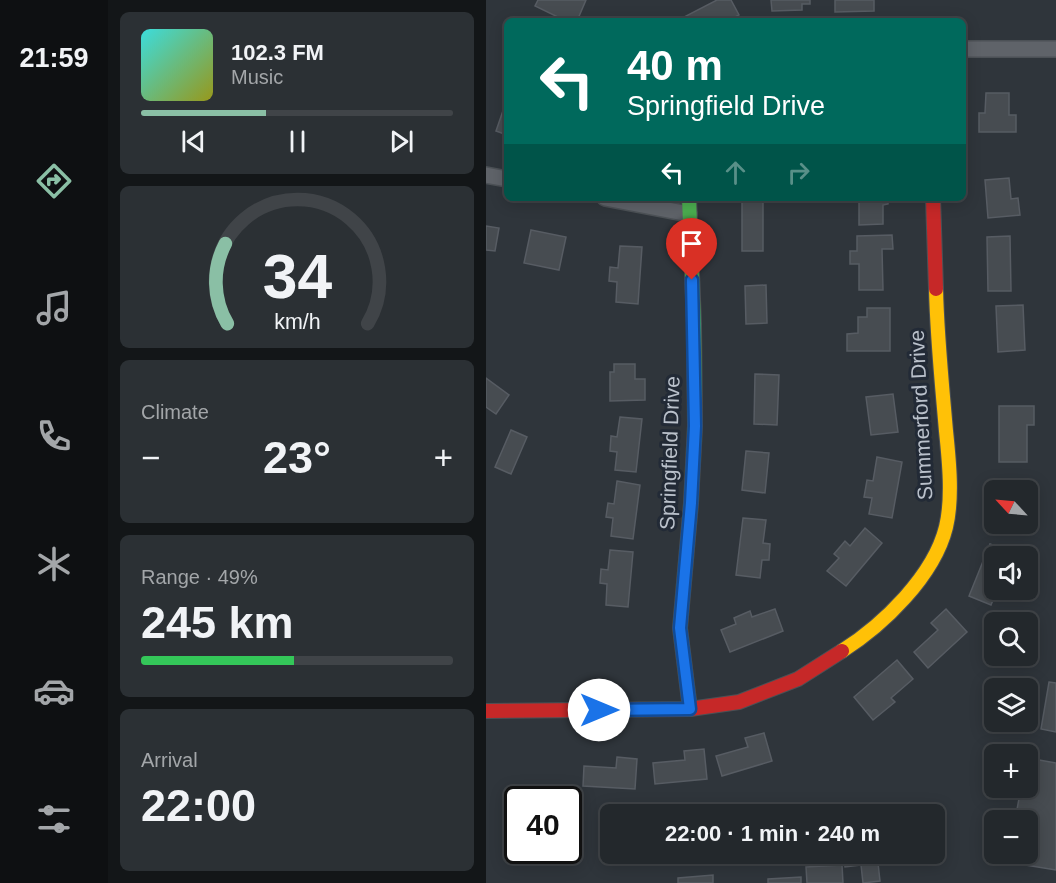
<!DOCTYPE html>
<html lang="en">
<head>
<meta charset="utf-8">
<style>
	body { margin:0; font-family:Helvetica,sans-serif; background:#2b3034; color:#f1f3f6; height:100vh; display:flex; flex-direction:column; font-size:22px; white-space:nowrap }
	* { box-sizing:border-box; margin:0 }
	p { font-size:20px; color:#a3a6a9 }
	.icon { flex:none; width:33px; height:33px; fill:none; stroke:currentColor; stroke-width:2; stroke-linecap:round; stroke-linejoin:round }
	.map { position:relative; flex:1; overflow:hidden }
	.details { display:flex; flex-direction:column; gap:12px; padding:12px; background:#131618; width:378px }
	.details>* { flex:none }
	.banner { position:absolute; left:18px; top:18px; width:462px; height:183px; border-radius:9px; box-shadow:0 3px 15px #0003,0 0 0 2px #404448; background:#00695c; color:#fff; overflow:hidden }
	.needle { width:39px; rotate:296deg }
	.fabs { position:absolute; left:498px; top:480px; display:grid; gap:12px }
	.fabs a { display:grid; place-items:center; width:54px; height:54px; border-radius:9px; background:#23282c; box-shadow:0 3px 15px #0003,0 0 0 2px #404448; font-size:30px }
	.speed { position:absolute; left:18px; top:786px; display:flex; gap:12px; font-size:30px; font-weight:700; text-align:center }
	.speed>* { display:grid; place-content:center; width:78px; height:78px; border-radius:50%; background:#23282c; box-shadow:0 3px 15px #0003,0 0 0 2px #404448; line-height:1 }
	.speed .limit { border:3px solid #111; border-radius:9px; background:#fff; color:#111 }
	.pin { position:absolute; display:grid; place-items:center; width:51px; height:51px; color:#fff; margin:-62px -26px; border-radius:50% 50% 50% 0; rotate:-45deg; box-shadow:0 0 6px #0007 }
	.pin .icon { rotate:45deg }
	.me { position:absolute; width:66px; margin:-33px; rotate:90deg; stroke-linejoin:round; filter:drop-shadow(0 0 4px #0008) }
	.turn { display:flex; align-items:center; gap:21px; height:126px; padding:0 24px; font-size:27px }
	.turn .icon { width:78px; height:78px; stroke-width:2.5 }
	.turn b { display:block; font-size:42px; line-height:51px }
	.lanes { display:flex; align-items:center; height:57px; padding:0 24px; background:#0003; justify-content:center; gap:30px; direction:ltr }
	.lanes .off { opacity:.35 }
	.big { font-size:45px; font-weight:600; line-height:1.1 }
	.details .widget { flex:1; display:flex; flex-direction:column; justify-content:center; gap:9px; min-width:0; padding:0 21px; border-radius:9px; background:#2b3034 }
	.details .dial { align-items:center; gap:0 }
	.dial svg { height:156px; overflow:visible; fill:none; stroke:#404448; stroke-width:7; stroke-linecap:round; text-anchor:middle }
	.dial text { fill:#f1f3f6; stroke:none }
	.song { display:flex; align-items:center; gap:18px }
	.cover { width:72px; height:72px; border-radius:9px; background:linear-gradient(135deg,hsl(180 70% 55%),hsl(60 70% 35%)) }
	.played { height:6px; border-radius:3px; background:linear-gradient(90deg,#8abfa5 40%,#404448 40%) }
	.keys { display:flex; justify-content:space-around; direction:ltr }
	.heat { display:flex; justify-content:space-between; align-items:center; font-size:33px; direction:ltr }
	.charge { height:9px; border-radius:4px; background:linear-gradient(90deg,#34c759 49%,#404448 0) }
	.trip { position:absolute; left:114px; top:804px; width:345px; height:60px; border-radius:9px; background:#23282c; box-shadow:0 3px 15px #0003,0 0 0 2px #404448; font-weight:600; line-height:60px; text-align:center }
	main { display:flex; flex:1; min-height:0 }
	.tab-bar { display:flex; flex-direction:column; width:108px; justify-content:space-around; align-items:center; background:#0e1012; color:#a3a6a9 }
	.tab-bar .icon { width:42px; height:42px }
	.tab-bar .current { color:#8abfa5 }
	.tab-bar b { font-size:27px; color:#f1f3f6 }
	.map>svg:first-child { display:block }
	.building { fill:#474c51; stroke:#575c63; stroke-width:1.5 }
	.lines { fill:none; stroke-linecap:round; stroke-linejoin:round }
	.street-casing { stroke:#4c5156; stroke-width:18 }
	.fast-casing { stroke:#4c5156; stroke-width:16 }
	.slow-casing { stroke:#4c5156; stroke-width:16 }
	.jam-casing { stroke:#4c5156; stroke-width:16 }
	.street { stroke:#5f6369; stroke-width:15 }
	.fast { stroke:#4caf50; stroke-width:14 }
	.slow { stroke:#ffc107; stroke-width:14 }
	.jam { stroke:#c62828; stroke-width:14 }
	.route-casing { stroke:#114b97; stroke-width:15 }
	.route { stroke:#1a73e8; stroke-width:10 }
	.labels { text-anchor:middle; stroke-width:6; stroke-linejoin:round; paint-order:stroke }
	.street-label { font-size:21px; fill:#bac1cb; stroke:#222a36 }
</style>
</head>
<body>
<main>
<nav class="tab-bar">
<b>21:59</b>
<svg class="icon current" aria-label="directions" viewBox="0 0 24 24"><path d="M12 3l9 9-9 9-9-9zM9 14v-3h6M13 9l2 2-2 2"/></svg>
<svg class="icon" aria-label="music" viewBox="0 0 24 24"><path d="M9 18V5l10-2v13"/><circle cx="6" cy="18" r="3"/><circle cx="16" cy="16" r="3"/></svg>
<svg class="icon" aria-label="phone" viewBox="0 0 24 24"><path d="M5 4h4l2 5-3 2q2 4 5 5l2-3 5 2v4C11 20 4 13 5 4z"/></svg>
<svg class="icon" aria-label="climate" viewBox="0 0 24 24"><path d="M12 3v18M4 7l16 10M4 17L20 7"/></svg>
<svg class="icon" aria-label="car" viewBox="0 0 24 24"><path d="M5 17H2v-5l4-1 3-4h7l3 4 3 1v5h-3M9 17h6M6 11h13"/><circle cx="7" cy="17" r="2"/><circle cx="17" cy="17" r="2"/></svg>
<svg class="icon" aria-label="filters" viewBox="0 0 24 24"><path d="M4 7h16M4 17h16"/><circle cx="9" cy="7" r="2"/><circle cx="15" cy="17" r="2"/></svg>
</nav>
<section class="details">
<div class="widget">
<div class="song"><i class="cover"></i><div><b>102.3 FM</b><p>Music</p></div></div>
<div class="played"></div>
<div class="keys"><svg class="icon" aria-label="previous" viewBox="0 0 24 24"><path d="M18 5L8 12l10 7zM5 5v14"/></svg><svg class="icon" aria-label="pause" viewBox="0 0 24 24"><path d="M8 5v14M16 5v14"/></svg><svg class="icon" aria-label="next" viewBox="0 0 24 24"><path d="M6 5l10 7-10 7zM19 5v14"/></svg></div>
</div>
<div class="widget dial"><svg viewBox="0 0 100 80">
<path d="M14 69A42 42 0 1 1 86 69"/>
<path d="M14 69A42 42 0 0 1 13 28" stroke="#8abfa5"/>
<text x="50" y="56" font-size="32" font-weight="700">34</text>
<text x="50" y="72" font-size="11">km/h</text>
</svg></div>
<div class="widget"><p>Climate</p>
<div class="heat"><a>−</a><b class="big">23°</b><a>+</a></div>
</div>
<div class="widget"><p>Range · 49%</p><b class="big">245 km</b><div class="charge"></div></div>
<div class="widget"><p>Arrival</p><b class="big">22:00</b></div>
</section>
<div class="map">
<svg width="570" height="883" viewBox="0 0 570 883">
	<rect width="100%" height="100%" fill="#2f353b"/>
	<!-- building -->
	<g class="building">
		<polygon points="52,0 100,0 91,21 80,21 49,6"/>
		<polygon points="231,0 245,0 253,15 241,21 197,21 196,18"/>
		<polygon points="285,0 324,0 324,4 316,4 316,10 286,11"/>
		<polygon points="349,0 388,0 388,11 349,12"/>
		<polygon points="500,93 523,93 523,115 530,115 530,132 493,132 493,113 499,113"/>
		<polygon points="20,102 21,103 21,135 10,131"/>
		<polygon points="523,178 525,199 532,198 534,215 502,218 499,180"/>
		<polygon points="373,198 402,198 402,204 397,205 397,224 373,225"/>
		<polygon points="277,201 277,251 256,251 256,202"/>
		<polygon points="0,226 13,228 9,251 0,250"/>
		<polygon points="45,230 80,237 73,270 38,263"/>
		<polygon points="406,235 407,249 396,249 397,290 373,290 373,264 364,264 364,251 371,251 371,236"/>
		<polygon points="524,236 525,291 502,291 501,237"/>
		<polygon points="134,246 156,247 152,304 130,302 131,282 123,281 124,267 132,268"/>
		<polygon points="280,285 281,323 260,324 259,286"/>
		<polygon points="537,305 539,350 512,352 510,306"/>
		<polygon points="381,308 404,308 404,351 361,351 361,334 372,333 372,317 381,317"/>
		<polygon points="128,364 149,364 149,379 159,379 159,400 124,401 124,372 128,372"/>
		<polygon points="269,374 293,375 291,425 268,424"/>
		<polygon points="0,378 23,395 10,414 0,407"/>
		<polygon points="407,394 412,432 385,435 380,397"/>
		<polygon points="513,406 548,406 548,425 541,425 541,462 513,462"/>
		<polygon points="134,417 156,419 150,472 129,470 131,452 124,451 125,436 131,437"/>
		<polygon points="25,430 41,437 25,474 9,467"/>
		<polygon points="260,451 283,453 279,493 256,490"/>
		<polygon points="391,457 416,462 406,518 383,514 386,498 378,497 381,480 387,481"/>
		<polygon points="516,479 538,482 537,490 515,490"/>
		<polygon points="131,481 154,485 147,539 125,536 127,518 120,517 122,503 128,504"/>
		<polygon points="257,518 280,520 277,543 284,544 283,560 276,560 274,578 250,575"/>
		<polygon points="510,524 533,524 532,531 510,529"/>
		<polygon points="379,528 396,543 360,586 341,571 353,558 348,554 359,541 364,546"/>
		<polygon points="504,544 527,553 525,556 508,556 508,590 511,590 505,605 483,596"/>
		<polygon points="124,550 147,552 142,607 120,605 121,584 114,583 115,569 122,570"/>
		<polygon points="289,609 297,631 244,652 235,630 250,624 248,618 264,611 266,617"/>
		<polygon points="460,609 481,632 442,668 428,652 452,630 445,623"/>
		<polygon points="411,660 427,679 405,698 409,702 387,720 368,697"/>
		<polygon points="563,682 570,683 570,732 555,729"/>
		<polygon points="278,733 286,761 236,776 230,756 262,747 259,738"/>
		<polygon points="218,749 221,779 169,784 167,763 199,760 198,751"/>
		<polygon points="131,757 151,759 149,789 97,786 98,766 130,768"/>
		<polygon points="542,758 570,763 570,870 521,862 523,854 542,854 542,820 529,820 535,788 542,788"/>
		<polygon points="357,854 391,854 394,881 377,883 375,865 359,867"/>
		<polygon points="356,865 357,883 321,883 320,867"/>
		<polygon points="227,875 227,883 192,883 192,878"/>
		<polygon points="315,877 315,883 282,883 282,879"/>
	</g>
	<g class="lines">
		<!-- street casing -->
		<g class="street-casing">
			<g id="street">
				<polyline points="477,49 570,49"/>
				<polyline points="0,175 21,179"/>
				<polyline points="119,198 203,214"/>
			</g>
		</g>
		<!-- fast casing -->
		<g class="fast-casing">
			<polyline id="fast" points="203,198 208,324 209,426 205,503 194,628 204,709"/>
		</g>
		<!-- slow casing -->
		<g class="slow-casing">
			<path id="slow" d="M356,651C397,625 448,576 460,527C467,498 463,460 460,431C456,384 451,336 450,289"/>
		</g>
		<!-- jam casing -->
		<g class="jam-casing">
			<g id="jam">
				<polyline points="447,198 450,289"/>
				<polyline points="0,711 204,709 253,702 312,679 356,651"/>
			</g>
		</g>
		<!-- street -->
		<use href="#street" class="street"/>
		<!-- fast -->
		<use href="#fast" class="fast"/>
		<!-- slow -->
		<use href="#slow" class="slow"/>
		<!-- jam -->
		<use href="#jam" class="jam"/>
	</g>
	<g class="lines">
		<!-- route casing -->
		<g class="route-casing">
			<polyline id="route" points="113,710 204,709 194,628 205,503 209,426 206,280"/>
		</g>
		<!-- route -->
		<use href="#route" class="route"/>
	</g>
	<g class="labels">
		<!-- street labels -->
		<g class="street-label">
			<text transform="translate(435 415) rotate(-93)" y="7">Summerford Drive</text>
			<text transform="translate(184 453) rotate(-88)" y="7">Springfield Drive</text>
		</g>
	</g>
</svg>
<div class="fabs">
<a><svg class="needle" viewBox="-14 -14 28 28"><path d="M0-13l5 13h-10z" fill="#e53935"/><path d="M0 13l5-13h-10z" fill="#a3a6a9"/></svg></a>
<a><svg class="icon" aria-label="sound" viewBox="0 0 24 24"><path d="M4 9h4l5-4v14l-5-4H4zM17 9q2 3 0 6"/></svg></a>
<a><svg class="icon" aria-label="search" viewBox="0 0 24 24"><circle cx="10" cy="10" r="6"/><path d="M15 15l6 6"/></svg></a>
<a><svg class="icon" aria-label="layers" viewBox="0 0 24 24"><path d="M12 4l9 5-9 5-9-5zM3 14l9 5 9-5"/></svg></a>
<a>+</a>
<a>−</a>
</div>
<div class="speed"><div class="limit">40</div></div>
<div class="pin" style="left:206px;top:280px;background:#d93025"><svg class="icon" aria-label="arrive" viewBox="0 0 24 24"><path d="M6 21V4h12l-3 4 3 4H6"/></svg></div>
<svg class="me" style="left:113px;top:710px" viewBox="-20 -20 40 40"><circle r="19" fill="#fff"/><path d="M0-13L10 11 0 6-10 11z" fill="#1a73e8"/></svg>
<div class="trip">22:00 · 1 min · 240 m</div>
<div class="banner">
<div class="turn"><svg class="icon" aria-label="left" viewBox="0 0 24 24"><path d="M17 20v-9H6M10 6l-5 5 5 5"/></svg><div><b>40 m</b>Springfield Drive</div></div>
<div class="lanes"><svg class="icon" aria-label="left" viewBox="0 0 24 24"><path d="M17 20v-9H6M10 6l-5 5 5 5"/></svg><svg class="icon off" aria-label="ahead" viewBox="0 0 24 24"><path d="M12 20V5M6 11l6-6 6 6"/></svg><svg class="icon off" aria-label="right" viewBox="0 0 24 24"><path d="M7 20v-9h11M14 6l5 5-5 5"/></svg></div>
</div>
</div>
</main>
</body>
</html>
